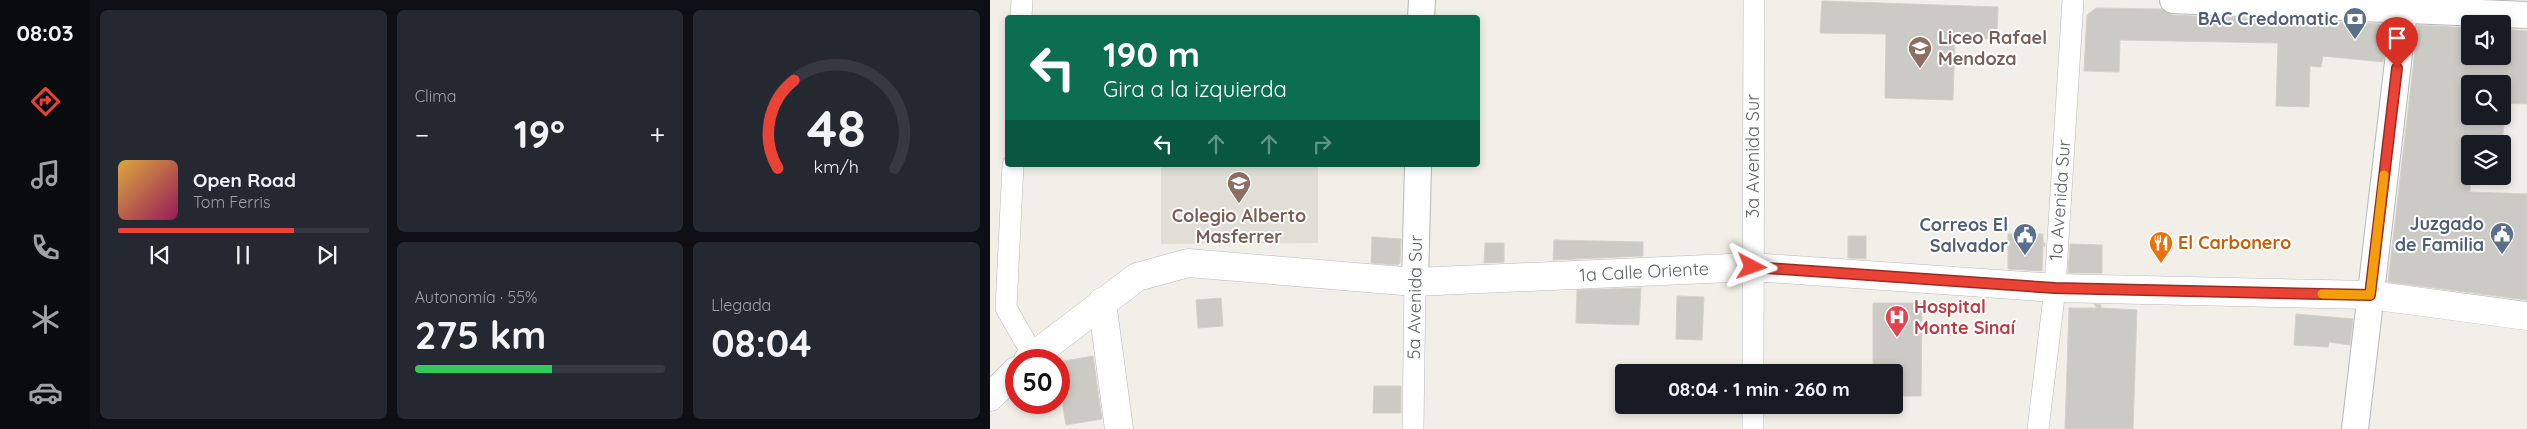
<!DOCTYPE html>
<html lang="es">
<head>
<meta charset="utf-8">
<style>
	body { margin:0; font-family:Quicksand,sans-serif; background:#242831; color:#f1f3f6; height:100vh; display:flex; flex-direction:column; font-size:19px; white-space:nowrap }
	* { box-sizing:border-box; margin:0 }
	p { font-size:16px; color:#9ea1a6 }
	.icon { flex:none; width:28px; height:28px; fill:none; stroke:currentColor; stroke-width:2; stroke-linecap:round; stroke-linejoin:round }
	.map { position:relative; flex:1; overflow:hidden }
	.details { display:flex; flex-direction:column; gap:10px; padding:10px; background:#0d0f14; width:900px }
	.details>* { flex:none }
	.banner { position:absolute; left:15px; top:15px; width:475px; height:152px; border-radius:5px; box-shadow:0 2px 8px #0003; background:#0b6e4f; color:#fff; overflow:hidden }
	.fabs { position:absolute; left:1471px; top:15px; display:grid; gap:10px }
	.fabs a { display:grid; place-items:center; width:50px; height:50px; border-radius:5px; background:#171b24; box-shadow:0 2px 8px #0003; font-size:25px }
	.speed { position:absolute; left:15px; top:349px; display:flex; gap:10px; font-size:25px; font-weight:700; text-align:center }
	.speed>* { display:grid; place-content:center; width:65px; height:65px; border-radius:50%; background:#171b24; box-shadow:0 2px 8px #0003; line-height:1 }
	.speed .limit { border:8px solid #d22; background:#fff; color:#111 }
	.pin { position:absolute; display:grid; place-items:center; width:42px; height:42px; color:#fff; margin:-51px -21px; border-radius:50% 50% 50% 0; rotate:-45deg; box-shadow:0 0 5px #0007 }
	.pin .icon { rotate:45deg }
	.me { position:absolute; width:55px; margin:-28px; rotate:94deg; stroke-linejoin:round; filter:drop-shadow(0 0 4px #0008) }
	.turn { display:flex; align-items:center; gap:18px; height:105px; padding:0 15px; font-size:22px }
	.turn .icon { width:65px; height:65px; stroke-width:2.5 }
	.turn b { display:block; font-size:35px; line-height:42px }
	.lanes { display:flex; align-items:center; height:48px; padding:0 15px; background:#0003; justify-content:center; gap:25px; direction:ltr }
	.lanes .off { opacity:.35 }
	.big { font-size:38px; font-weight:700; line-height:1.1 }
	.details .card { flex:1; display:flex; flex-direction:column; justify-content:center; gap:8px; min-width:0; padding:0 18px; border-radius:8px; background:#242831 }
	.details .dial { align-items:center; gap:0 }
	.dial svg { height:130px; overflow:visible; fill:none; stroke:#363941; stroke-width:7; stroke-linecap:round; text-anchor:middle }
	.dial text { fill:#f1f3f6; stroke:none }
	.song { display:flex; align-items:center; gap:15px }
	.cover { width:60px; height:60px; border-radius:8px; background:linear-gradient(135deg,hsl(40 70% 55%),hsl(330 70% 35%)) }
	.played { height:5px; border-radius:2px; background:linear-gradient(90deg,#ea4335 70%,#363941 70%) }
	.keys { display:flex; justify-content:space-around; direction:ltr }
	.heat { display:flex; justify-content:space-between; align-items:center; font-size:28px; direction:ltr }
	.charge { height:8px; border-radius:4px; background:linear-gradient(90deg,#34c759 55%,#363941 0) }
	.details .tiles { flex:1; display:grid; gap:10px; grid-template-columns:repeat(3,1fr) }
	.card:first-child { grid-row:span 2 }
	.trip { position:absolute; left:625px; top:364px; width:288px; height:50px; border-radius:5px; background:#171b24; box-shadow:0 2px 8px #0003; font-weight:700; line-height:50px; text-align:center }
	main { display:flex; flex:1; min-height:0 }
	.dock { display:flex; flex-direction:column; width:90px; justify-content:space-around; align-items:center; background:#090b0e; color:#9ea1a6 }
	.dock .icon { width:35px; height:35px }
	.dock .current { color:#ea4335 }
	.dock b { font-size:22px; color:#f1f3f6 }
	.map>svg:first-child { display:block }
	.education { fill:#e1ded6 }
	.building { fill:#cccac5; stroke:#d6d1c6 }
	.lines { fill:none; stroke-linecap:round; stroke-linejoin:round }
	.minor-casing { stroke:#b5b8bc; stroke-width:22 }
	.tertiary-casing { stroke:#b5b8bc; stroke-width:28 }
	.secondary-casing { stroke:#b6babf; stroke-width:29 }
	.minor { stroke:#fff; stroke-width:21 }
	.tertiary { stroke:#fff; stroke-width:26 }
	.secondary { stroke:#fff; stroke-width:28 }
	.route-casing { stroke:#982c22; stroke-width:12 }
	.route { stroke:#ea4335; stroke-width:9 }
	.slow { stroke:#f59e0b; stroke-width:9 }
	.labels { text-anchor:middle; stroke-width:4; stroke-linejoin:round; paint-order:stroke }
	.service-label { font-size:18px; font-weight:bold; fill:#4e5e75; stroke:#fff; text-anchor:end }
	.education-label { font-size:18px; font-weight:bold; fill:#785e54; stroke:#fff; text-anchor:start }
	.street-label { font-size:18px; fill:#5f6368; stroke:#fff }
	.food-label { font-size:18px; font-weight:bold; fill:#c56008; stroke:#fff; text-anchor:start }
	.health-label { font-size:18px; font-weight:bold; fill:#be3a42; stroke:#fff; text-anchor:start }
</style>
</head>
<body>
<main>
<nav class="dock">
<b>08:03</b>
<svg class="icon current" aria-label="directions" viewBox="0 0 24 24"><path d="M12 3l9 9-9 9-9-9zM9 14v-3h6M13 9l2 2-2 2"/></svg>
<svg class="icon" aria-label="music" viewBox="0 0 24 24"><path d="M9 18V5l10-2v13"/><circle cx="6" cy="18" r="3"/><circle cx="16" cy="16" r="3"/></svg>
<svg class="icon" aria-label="phone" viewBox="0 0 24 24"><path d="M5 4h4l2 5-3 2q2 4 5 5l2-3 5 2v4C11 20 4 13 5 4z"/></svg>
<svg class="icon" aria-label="climate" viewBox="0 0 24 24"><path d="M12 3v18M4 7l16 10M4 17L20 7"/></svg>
<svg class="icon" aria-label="car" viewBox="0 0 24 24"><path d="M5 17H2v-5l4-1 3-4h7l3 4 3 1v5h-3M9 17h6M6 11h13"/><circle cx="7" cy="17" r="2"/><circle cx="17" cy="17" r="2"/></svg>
</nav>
<section class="details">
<div class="tiles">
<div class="card">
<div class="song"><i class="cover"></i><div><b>Open Road</b><p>Tom Ferris</p></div></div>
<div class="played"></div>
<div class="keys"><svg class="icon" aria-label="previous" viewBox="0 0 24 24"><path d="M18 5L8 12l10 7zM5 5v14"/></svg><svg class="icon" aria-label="pause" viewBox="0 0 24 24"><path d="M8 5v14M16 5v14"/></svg><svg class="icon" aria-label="next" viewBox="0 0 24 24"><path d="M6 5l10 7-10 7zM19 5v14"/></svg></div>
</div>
<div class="card"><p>Clima</p>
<div class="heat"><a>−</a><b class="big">19°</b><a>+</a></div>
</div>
<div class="card dial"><svg viewBox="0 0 100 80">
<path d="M14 69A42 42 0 1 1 86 69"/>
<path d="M14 69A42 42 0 0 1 24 15" stroke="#ea4335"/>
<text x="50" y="56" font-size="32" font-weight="700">48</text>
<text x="50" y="72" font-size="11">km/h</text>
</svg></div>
<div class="card"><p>Autonomía · 55%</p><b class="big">275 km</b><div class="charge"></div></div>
<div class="card"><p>Llegada</p><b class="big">08:04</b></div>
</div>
</section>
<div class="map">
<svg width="1537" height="429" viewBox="0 0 1537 429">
	<rect width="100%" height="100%" fill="#f1efe8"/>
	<!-- education -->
	<polygon class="education" points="171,165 328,165 328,243 171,244"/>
	<!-- building -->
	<g class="building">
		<polygon points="832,1 1008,7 1007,39 965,38 963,100 895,98 896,34 830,33"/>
		<polygon points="1106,8 1172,9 1182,15 1390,24 1396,34 1393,62 1333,56 1331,67 1320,66 1319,107 1286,106 1288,43 1130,40 1129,72 1094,71 1097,15"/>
		<polygon points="1428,25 1480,28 1480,56 1512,56 1512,29 1537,31 1537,104 1512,103 1512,84 1480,84 1480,116 1515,116 1512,144 1480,144 1480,192 1537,194 1537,300 1398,282"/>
		<polygon points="1018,234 1053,234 1053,243 1055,243 1055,247 1053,245 1052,271 1018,269"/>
		<polygon points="858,236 876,236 876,259 858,258"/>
		<polygon points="382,237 411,239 410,263 408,265 381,263"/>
		<polygon points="564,240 653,242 653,256 563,260"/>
		<polygon points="495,243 514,243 514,262 494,263"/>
		<polygon points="1080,244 1112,245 1112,273 1078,273"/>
		<polygon points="651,288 649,325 586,323 587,290"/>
		<polygon points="687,296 714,297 712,340 686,339"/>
		<polygon points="231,298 233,326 208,328 206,300"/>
		<polygon points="883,303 932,303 931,396 904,396 904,372 883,372"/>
		<polygon points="1104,304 1111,305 1111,308 1147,310 1143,429 1075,429 1079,308 1107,308"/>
		<polygon points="1306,314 1363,319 1360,345 1339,342 1338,347 1304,345"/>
		<polygon points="103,356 112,419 76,425 69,382 69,362"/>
		<polygon points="384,386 411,386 411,413 383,413"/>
	</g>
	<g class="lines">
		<!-- minor casing -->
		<g class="minor-casing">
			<g id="minor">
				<polyline points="31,18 32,0"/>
				<polyline points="23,165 16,308 43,355"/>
				<polyline points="763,372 764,0"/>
				<polyline points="763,405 763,429"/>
				<polyline points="423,429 425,282"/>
				<polyline points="1048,429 1065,288 1083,0"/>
			</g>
		</g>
		<!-- tertiary casing -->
		<g class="tertiary-casing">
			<g id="tertiary">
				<polyline points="1183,0 1537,15"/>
				<polyline points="431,18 432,0"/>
				<polyline points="425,282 428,165"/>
				<polyline points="1365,429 1414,11"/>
			</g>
		</g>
		<!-- secondary casing -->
		<g class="secondary-casing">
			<g id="secondary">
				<polyline points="112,302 129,429"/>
				<polyline points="38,360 147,277 198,263 425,282 762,267 1065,288 1380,295 1537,316"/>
				<polyline points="0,397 26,371"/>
			</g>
		</g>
		<!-- minor -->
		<use href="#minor" class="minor"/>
		<!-- tertiary -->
		<use href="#tertiary" class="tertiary"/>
		<!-- secondary -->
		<use href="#secondary" class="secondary"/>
	</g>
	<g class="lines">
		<!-- route casing -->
		<g class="route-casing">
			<polyline id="route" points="762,267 1065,288 1380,295 1407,68"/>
		</g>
		<!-- route -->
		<use href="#route" class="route"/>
		<!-- slow -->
		<polyline class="slow" points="1332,294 1380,295 1394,175"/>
	</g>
	<!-- icons -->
	<defs>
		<g id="bank-pin" transform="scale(1.25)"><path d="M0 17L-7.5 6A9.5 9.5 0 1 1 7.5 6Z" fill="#5c6f8a" stroke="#fff"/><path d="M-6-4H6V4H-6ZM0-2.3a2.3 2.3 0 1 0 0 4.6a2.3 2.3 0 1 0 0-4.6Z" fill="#fff"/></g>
		<g id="school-pin" transform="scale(1.25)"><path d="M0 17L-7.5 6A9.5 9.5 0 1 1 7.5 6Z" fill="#8d6e63" stroke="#fff"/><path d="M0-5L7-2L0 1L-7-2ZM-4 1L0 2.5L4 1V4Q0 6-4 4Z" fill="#fff"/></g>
		<g id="civic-pin" transform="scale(1.25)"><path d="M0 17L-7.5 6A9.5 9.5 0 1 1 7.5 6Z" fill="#5c6f8a" stroke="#fff"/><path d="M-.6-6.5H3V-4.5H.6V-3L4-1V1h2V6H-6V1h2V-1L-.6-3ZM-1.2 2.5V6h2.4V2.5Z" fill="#fff"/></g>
		<g id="restaurant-pin" transform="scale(1.25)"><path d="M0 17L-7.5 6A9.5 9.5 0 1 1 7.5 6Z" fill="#e8710a" stroke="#fff"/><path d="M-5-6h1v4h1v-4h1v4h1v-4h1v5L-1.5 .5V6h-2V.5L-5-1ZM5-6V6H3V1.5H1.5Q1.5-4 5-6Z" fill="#fff"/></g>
		<g id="hospital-pin" transform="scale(1.25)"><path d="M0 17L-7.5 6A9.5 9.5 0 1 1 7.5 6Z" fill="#e0444e" stroke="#fff"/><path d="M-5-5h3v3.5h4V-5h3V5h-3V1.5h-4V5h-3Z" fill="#fff"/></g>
	</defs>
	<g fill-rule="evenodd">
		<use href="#bank-pin" x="1365" y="19"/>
		<use href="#school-pin" x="930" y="48"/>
		<use href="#school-pin" x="249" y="183"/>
		<use href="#civic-pin" x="1512" y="234"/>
		<use href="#civic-pin" x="1035" y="235"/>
		<use href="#restaurant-pin" x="1171" y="243"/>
		<use href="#hospital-pin" x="907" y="317"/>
	</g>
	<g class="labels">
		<!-- service labels -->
		<g class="service-label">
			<text x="1348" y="25">BAC Credomatic</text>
			<text x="1494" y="230">Juzgado<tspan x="1494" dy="21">de Familia</tspan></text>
			<text x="1018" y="231">Correos El<tspan x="1018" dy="21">Salvador</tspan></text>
		</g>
		<!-- education labels -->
		<g class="education-label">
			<text x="948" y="44">Liceo Rafael<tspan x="948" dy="21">Mendoza</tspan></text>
			<text x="249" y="222" text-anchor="middle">Colegio Alberto<tspan x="249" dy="21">Masferrer</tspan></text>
		</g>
		<!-- street labels -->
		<g class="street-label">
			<text transform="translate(763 156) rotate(-90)" y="6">3a Avenida Sur</text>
			<text transform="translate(1070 200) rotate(-86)" y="6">1a Avenida Sur</text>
			<text transform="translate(654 272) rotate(-3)" y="6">1a Calle Oriente</text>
			<text transform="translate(425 297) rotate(-89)" y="6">5a Avenida Sur</text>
		</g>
		<!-- food labels -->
		<g class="food-label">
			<text x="1188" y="249">El Carbonero</text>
		</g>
		<!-- health labels -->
		<g class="health-label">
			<text x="924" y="313">Hospital<tspan x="924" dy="21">Monte Sinaí</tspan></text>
		</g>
	</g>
</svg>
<div class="fabs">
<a><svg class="icon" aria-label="sound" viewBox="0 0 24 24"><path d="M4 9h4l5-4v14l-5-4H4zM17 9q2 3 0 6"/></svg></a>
<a><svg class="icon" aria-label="search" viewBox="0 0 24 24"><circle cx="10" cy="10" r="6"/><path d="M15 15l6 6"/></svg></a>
<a><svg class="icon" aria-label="layers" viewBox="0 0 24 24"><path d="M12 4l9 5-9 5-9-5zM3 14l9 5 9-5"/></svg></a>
</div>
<div class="speed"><div class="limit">50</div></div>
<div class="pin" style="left:1407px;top:68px;background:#d93025"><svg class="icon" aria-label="arrive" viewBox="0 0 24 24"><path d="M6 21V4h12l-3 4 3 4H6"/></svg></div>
<svg class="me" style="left:762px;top:267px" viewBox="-20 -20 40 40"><path d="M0-17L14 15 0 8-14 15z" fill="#ea4335" stroke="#fff" stroke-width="4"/></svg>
<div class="trip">08:04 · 1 min · 260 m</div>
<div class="banner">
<div class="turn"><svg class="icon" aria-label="left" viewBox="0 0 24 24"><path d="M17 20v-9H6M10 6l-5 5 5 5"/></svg><div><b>190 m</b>Gira a la izquierda</div></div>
<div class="lanes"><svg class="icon" aria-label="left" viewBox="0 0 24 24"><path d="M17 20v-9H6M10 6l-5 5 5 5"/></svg><svg class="icon off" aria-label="ahead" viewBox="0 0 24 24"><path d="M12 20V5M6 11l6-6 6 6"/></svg><svg class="icon off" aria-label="ahead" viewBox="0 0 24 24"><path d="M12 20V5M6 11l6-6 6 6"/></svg><svg class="icon off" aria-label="right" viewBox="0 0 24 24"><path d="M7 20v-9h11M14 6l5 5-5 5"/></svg></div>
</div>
</div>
</main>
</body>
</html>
